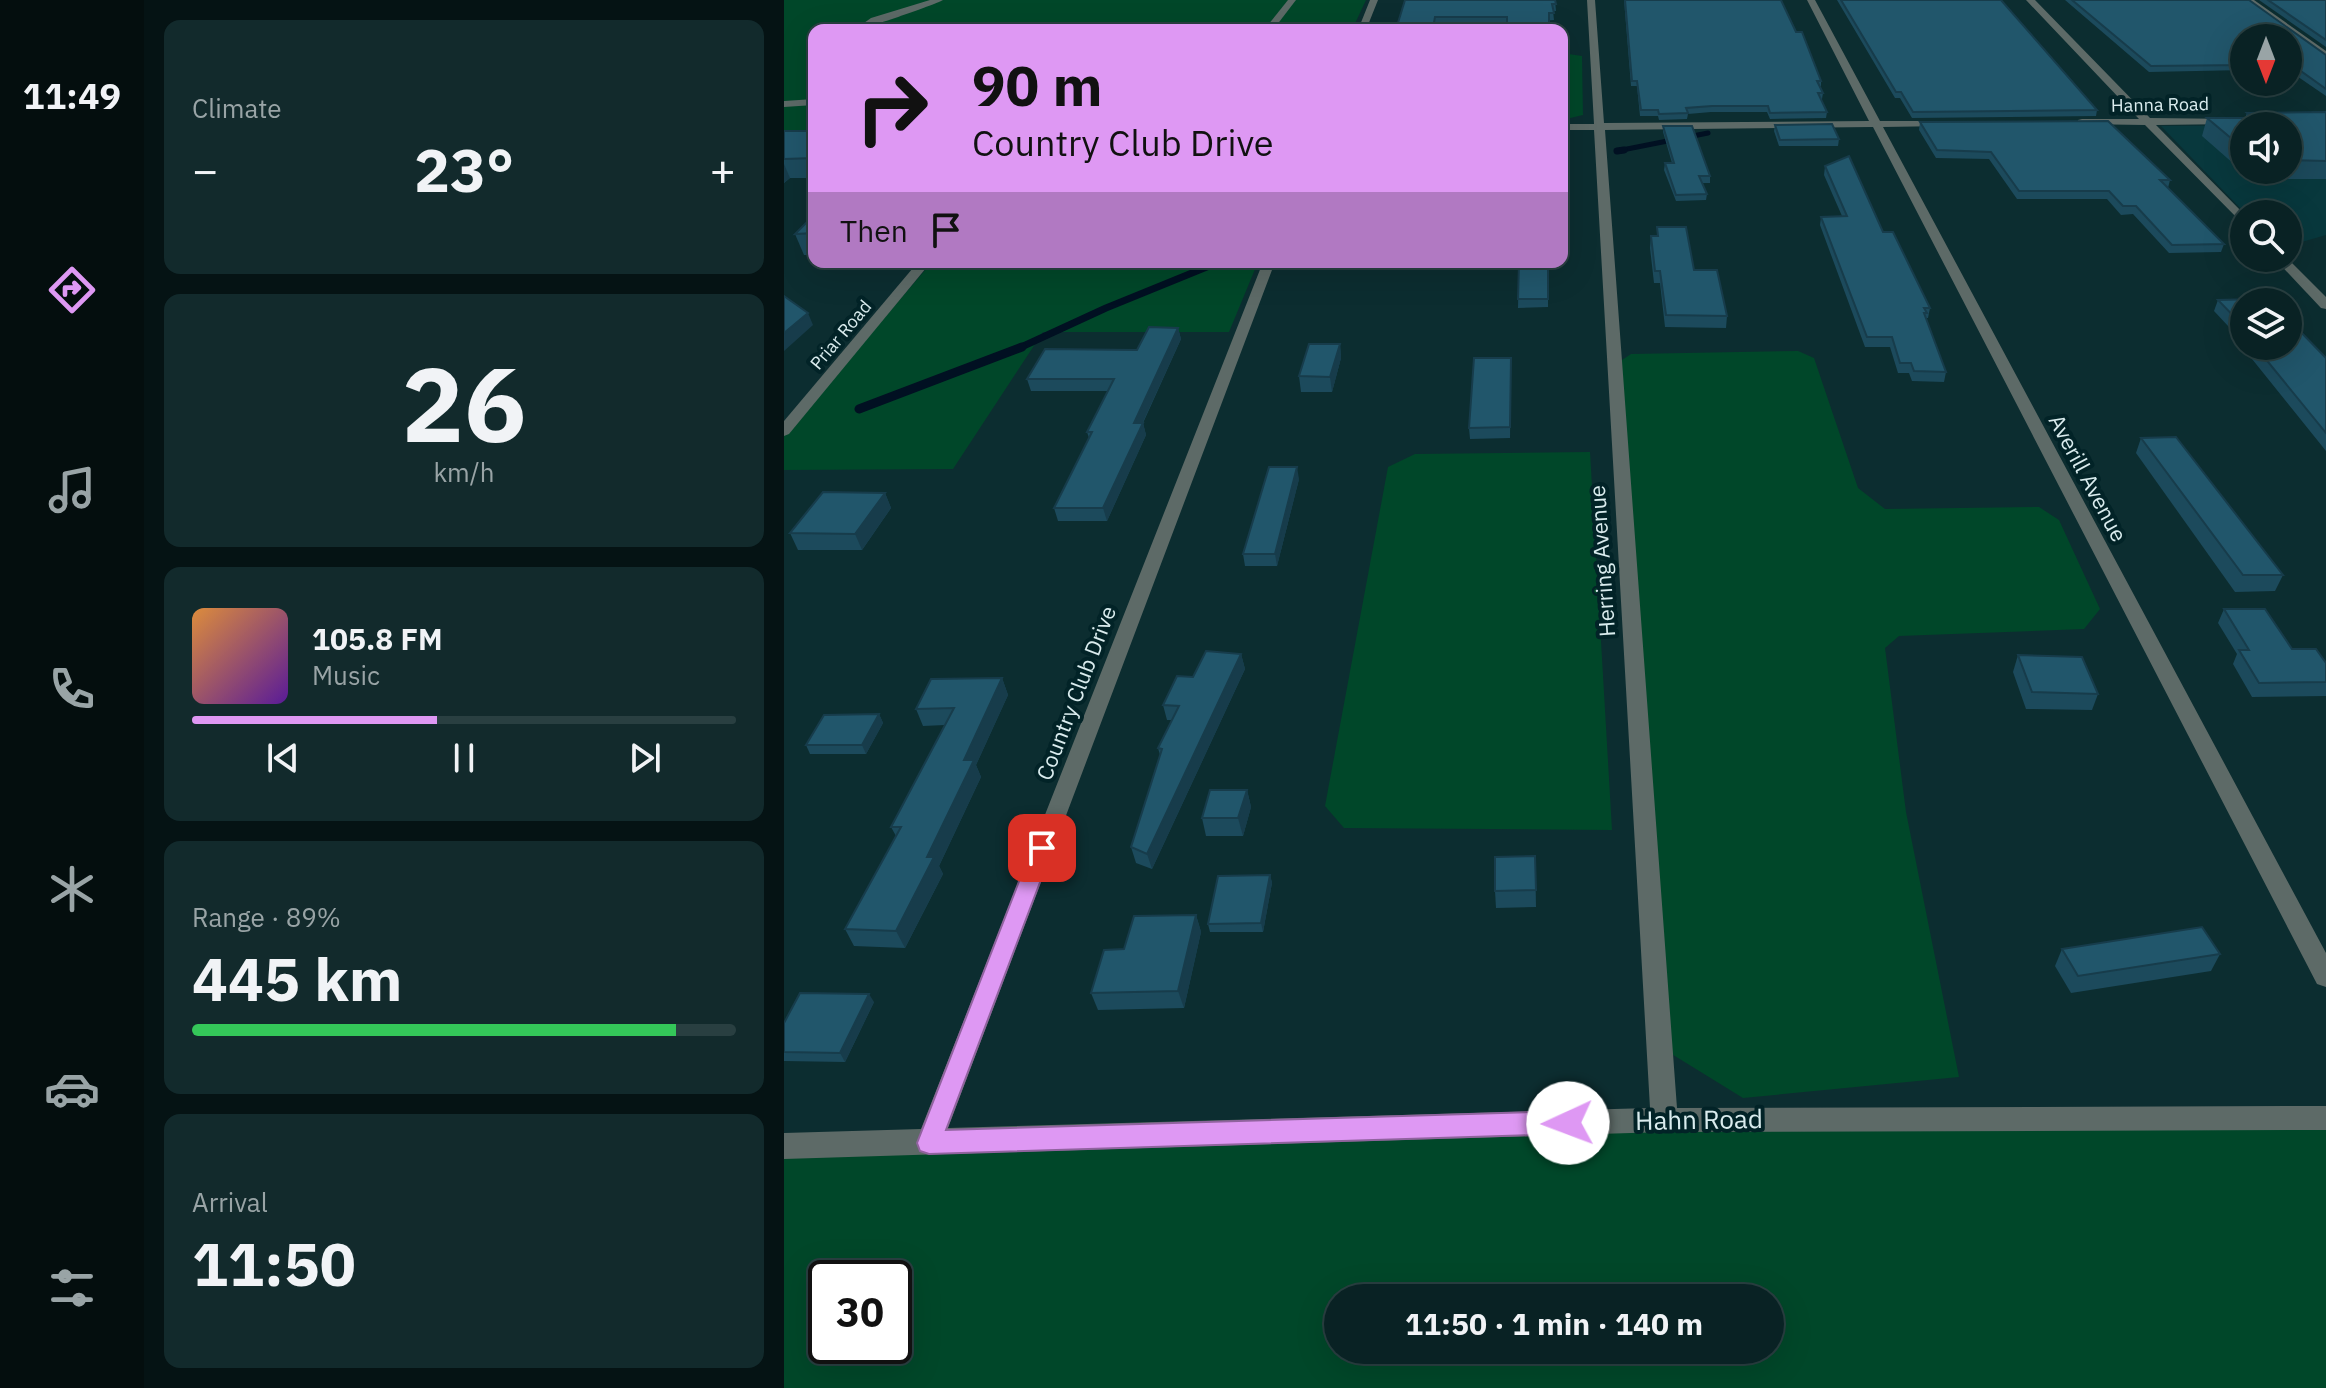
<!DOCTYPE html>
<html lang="en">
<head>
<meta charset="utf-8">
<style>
	body { margin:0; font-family:"IBM Plex Sans",sans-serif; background:#122a2c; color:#f1f3f6; height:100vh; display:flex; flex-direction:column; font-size:30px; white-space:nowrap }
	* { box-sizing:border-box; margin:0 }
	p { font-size:26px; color:#99a4a6 }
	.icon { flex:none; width:44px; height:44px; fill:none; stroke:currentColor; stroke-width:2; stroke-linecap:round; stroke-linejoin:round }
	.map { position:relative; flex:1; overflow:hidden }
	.details { display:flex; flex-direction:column; gap:20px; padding:20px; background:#051314; width:640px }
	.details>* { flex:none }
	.hud { position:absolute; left:24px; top:24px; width:760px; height:244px; border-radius:16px; box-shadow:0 8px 32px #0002,0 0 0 2px #293f41; background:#de98f3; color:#111; overflow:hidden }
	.needle { width:52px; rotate:180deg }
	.buttons { position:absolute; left:1446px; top:24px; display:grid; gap:16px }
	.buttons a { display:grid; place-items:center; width:72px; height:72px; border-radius:50%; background:#092224; box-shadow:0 8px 32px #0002,0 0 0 2px #293f41; font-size:40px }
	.speed { position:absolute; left:24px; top:1260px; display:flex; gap:16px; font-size:40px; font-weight:700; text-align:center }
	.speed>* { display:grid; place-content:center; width:104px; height:104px; border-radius:50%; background:#092224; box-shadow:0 8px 32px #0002,0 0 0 2px #293f41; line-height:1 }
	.speed .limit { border:4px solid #111; border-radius:12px; background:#fff; color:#111 }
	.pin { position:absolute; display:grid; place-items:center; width:68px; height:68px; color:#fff; margin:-34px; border-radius:16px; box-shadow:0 4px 12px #0006 }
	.me { position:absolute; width:88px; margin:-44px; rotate:268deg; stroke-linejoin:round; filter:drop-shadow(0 0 6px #0008) }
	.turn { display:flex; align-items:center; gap:28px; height:168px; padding:0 32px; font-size:36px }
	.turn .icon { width:104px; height:104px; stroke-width:2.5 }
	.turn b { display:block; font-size:56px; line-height:68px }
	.then { display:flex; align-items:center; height:76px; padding:0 32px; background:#0003; gap:16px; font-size:30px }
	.big { font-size:60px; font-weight:700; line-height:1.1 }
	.details .card { flex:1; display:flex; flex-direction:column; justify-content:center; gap:12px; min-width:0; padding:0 28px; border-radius:16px; background:#122a2c }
	.details .dial { align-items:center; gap:0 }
	.dial b { font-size:104px; line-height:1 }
	.song { display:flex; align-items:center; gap:24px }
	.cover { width:96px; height:96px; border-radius:12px; background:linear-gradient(135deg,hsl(30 70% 55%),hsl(270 70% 35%)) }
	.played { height:8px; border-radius:4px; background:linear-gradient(90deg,#de98f3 45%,#293f41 45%) }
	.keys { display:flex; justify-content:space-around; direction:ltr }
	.heat { display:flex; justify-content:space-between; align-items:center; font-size:44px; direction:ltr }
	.charge { height:12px; border-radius:6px; background:linear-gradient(90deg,#34c759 89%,#293f41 0) }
	.trip { position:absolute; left:540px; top:1284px; width:460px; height:80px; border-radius:40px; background:#092224; box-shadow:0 8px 32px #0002,0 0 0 2px #293f41; font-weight:700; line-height:80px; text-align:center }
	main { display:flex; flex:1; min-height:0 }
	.dock { display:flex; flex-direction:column; width:144px; justify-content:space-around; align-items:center; background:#040e0e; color:#99a4a6 }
	.dock .icon { width:56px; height:56px }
	.dock .selected { color:#de98f3 }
	.dock b { font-size:36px; color:#f1f3f6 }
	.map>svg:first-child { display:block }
	.built { fill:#08383d; fill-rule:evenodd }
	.green { fill:#004729; fill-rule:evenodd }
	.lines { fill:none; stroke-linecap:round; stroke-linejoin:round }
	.stream-far2 { stroke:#011022; stroke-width:5 }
	.stream-far1 { stroke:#011022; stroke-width:7 }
	.stream { stroke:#011022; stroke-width:9 }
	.minor { fill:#5d6a67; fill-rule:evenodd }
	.wall { fill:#1c4a5c; fill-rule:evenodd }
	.shaded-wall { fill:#173c4b }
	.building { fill:#21566b; stroke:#173c4b; stroke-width:2 }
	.route { fill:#de98f3; stroke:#90639e; stroke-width:2 }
	.labels { text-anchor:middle; stroke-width:8; stroke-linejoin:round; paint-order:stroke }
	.far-street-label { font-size:18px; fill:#daecee; stroke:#022327 }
	.street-label { font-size:22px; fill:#daecee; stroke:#022327 }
	.near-street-label { font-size:26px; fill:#daecee; stroke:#022327 }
</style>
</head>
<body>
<main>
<nav class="dock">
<b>11:49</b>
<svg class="icon selected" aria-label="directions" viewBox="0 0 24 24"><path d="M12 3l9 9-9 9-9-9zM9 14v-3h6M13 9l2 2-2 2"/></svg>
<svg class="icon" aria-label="music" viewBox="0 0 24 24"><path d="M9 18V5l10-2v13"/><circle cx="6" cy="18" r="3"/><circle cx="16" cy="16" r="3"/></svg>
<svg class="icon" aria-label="phone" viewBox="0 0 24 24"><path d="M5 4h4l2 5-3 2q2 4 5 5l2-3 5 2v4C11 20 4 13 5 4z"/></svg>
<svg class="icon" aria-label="climate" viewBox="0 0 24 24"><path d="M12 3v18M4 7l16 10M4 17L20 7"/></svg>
<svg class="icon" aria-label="car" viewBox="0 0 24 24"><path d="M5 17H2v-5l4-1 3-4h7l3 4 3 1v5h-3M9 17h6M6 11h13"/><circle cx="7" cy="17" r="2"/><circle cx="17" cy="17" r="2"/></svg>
<svg class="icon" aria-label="filters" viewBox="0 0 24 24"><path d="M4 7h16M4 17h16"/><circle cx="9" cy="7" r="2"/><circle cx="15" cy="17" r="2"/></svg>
</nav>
<section class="details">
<div class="card"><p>Climate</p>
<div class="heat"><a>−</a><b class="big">23°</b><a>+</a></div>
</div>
<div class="card dial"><b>26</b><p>km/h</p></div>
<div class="card">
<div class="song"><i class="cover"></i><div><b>105.8 FM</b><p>Music</p></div></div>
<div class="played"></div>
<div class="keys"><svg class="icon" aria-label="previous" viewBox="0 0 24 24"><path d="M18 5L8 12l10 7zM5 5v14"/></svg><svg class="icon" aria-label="pause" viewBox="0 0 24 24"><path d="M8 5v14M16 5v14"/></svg><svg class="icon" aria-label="next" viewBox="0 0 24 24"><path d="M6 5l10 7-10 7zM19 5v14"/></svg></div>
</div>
<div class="card"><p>Range · 89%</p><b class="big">445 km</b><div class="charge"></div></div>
<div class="card"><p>Arrival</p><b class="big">11:50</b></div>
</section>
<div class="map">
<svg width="1542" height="1388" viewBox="0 0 1542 1388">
	<rect width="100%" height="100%" fill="#0c2d30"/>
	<!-- built -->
	<path class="built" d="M1542,125V235L1504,246V214H1462L1377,126ZM1460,126H1504V170H1460Z"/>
	<!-- green -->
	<g class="green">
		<polygon points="0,0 582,0 568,30 30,30 30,130 0,130"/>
		<polygon points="778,53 798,56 799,115 778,120"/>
		<polygon points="148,262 474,262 445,332 259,332 169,469 0,470 0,435"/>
		<polygon points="1014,351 1030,358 1074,488 1101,509 1255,507 1275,520 1316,609 1300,629 1115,636 1101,648 1122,812 1175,1077 959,1098 886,1053 835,362 847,354"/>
		<polygon points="806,452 828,830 560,828 541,806 604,467 631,454"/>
		<path d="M1542,1113V1388H0V1142ZM42,1278H110V1346H42ZM554,1298H986V1350H554Z"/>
	</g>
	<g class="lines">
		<!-- stream-far2 -->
		<polyline class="stream-far2" points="833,151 924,133"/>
		<!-- stream-far1 -->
		<g class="stream-far1">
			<polyline points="833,151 840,150"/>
			<polyline points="233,349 322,308 435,262"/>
		</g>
		<!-- stream -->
		<polyline class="stream" points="75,409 238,347"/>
		<!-- minor -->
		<g class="minor">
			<path d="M146,0H159C150,5 78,30 70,30L87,18Z"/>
			<polygon points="504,0 512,0 489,30 480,30"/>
			<polygon points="586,0 594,0 582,30 574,30"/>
			<polygon points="803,0 811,0 820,123 1085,121 1023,0 1031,0 1096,121 1166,121 1166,125 1162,126 1099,127 1542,953 1542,987 1533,984 1089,127 821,130 893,1108 1542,1106 1542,1130 880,1132 0,1159 0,1133 137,1129 479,262 491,262 164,1128 866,1108 810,130 778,130 778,124 810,124"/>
			<polygon points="1242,0 1251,0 1366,118 1454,119 1454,123 1450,124 1372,125 1460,214 1460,225 1361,125 1294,124 1294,120 1298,119 1355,119"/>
			<polygon points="1461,0 1470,0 1542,51 1542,58"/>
			<polygon points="30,99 30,105 0,107 0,101"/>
			<polygon points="1490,258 1503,258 1542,297 1542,309 1537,308"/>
			<polygon points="134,262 147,262 5,434 0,436 0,421"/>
		</g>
	</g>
	<!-- wall -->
	<g class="wall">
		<polygon points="621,0 771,0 772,11 769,11 770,20 723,24 651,24 650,30 613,30 613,26"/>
		<polygon points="837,0 997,0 1037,81 1037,86 1036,86 1039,93 1038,99 1036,99 1043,112 1042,118 986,119 983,112 927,112 904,114 903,119 875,120 874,116 856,116 853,86 847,86 840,0"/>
		<polygon points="1053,0 1217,0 1313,110 1312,116 1128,118 1116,98 1111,98"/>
		<polygon points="1281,0 1465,0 1542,55 1542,96 1504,70 1504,38 1460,38 1460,70 1365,72"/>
		<polygon points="1475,0 1542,0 1542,47"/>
		<path d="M1542,112V179H1467L1418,136L1423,118H1461L1463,113ZM1460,126H1504V170H1460Z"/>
		<polygon points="1136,122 1386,180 1384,188 1440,244 1437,252 1385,253 1349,214 1337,215 1323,199 1233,199 1205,159 1152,158 1135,130"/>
		<polygon points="991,125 1055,139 1054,146 995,146 990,131"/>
		<polygon points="879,126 926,176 926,183 918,183 923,194 922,200 892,201 880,170 881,163 888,163 879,132"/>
		<polygon points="0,131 30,131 30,178 6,178 0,183"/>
		<polygon points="1041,166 1099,232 1146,308 1144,318 1142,318 1162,372 1160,382 1128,381 1125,373 1114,373 1106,347 1081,347 1036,225 1037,217 1058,216 1040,175"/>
		<polygon points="30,215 30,255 20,255 11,234"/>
		<polygon points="873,227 910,270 943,316 942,328 881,327 876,283 870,283 866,248 867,236 873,236"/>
		<polygon points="735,262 764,262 764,307 734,308"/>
		<polygon points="1434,300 1460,302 1460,343 1430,311"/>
		<polygon points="394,328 397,339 359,423 362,435 323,521 274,521 270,508 305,438 303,432 324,391 247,391 243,379 353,350"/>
		<polygon points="556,344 557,358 548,392 517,392 515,376"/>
		<polygon points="1463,346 1504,346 1542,358 1542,451 1464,354 1466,350"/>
		<polygon points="727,358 726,438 686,439 685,428"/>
		<polygon points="1357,438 1499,575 1491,591 1451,592 1352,453"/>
		<polygon points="515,479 493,566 461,566 459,554"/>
		<polygon points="101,493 107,508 78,550 14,550 6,533"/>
		<polygon points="1440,609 1508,649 1542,663 1542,696 1468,697 1449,664 1453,654 1434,623"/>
		<polygon points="457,654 461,669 368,869 352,863 347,847 376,755 374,748 388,720 383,720 379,705 409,677"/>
		<polygon points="1234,655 1314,694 1308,710 1242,709 1229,672"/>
		<polygon points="218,678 224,695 192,765 197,777 155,866 159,874 121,948 70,946 61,929 112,836 107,827 161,725 139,726 132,709"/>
		<polygon points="95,714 99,723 82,754 26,754 22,745"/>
		<polygon points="463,790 467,807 459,836 422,836 418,818"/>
		<polygon points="751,856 752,907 712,908 711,891"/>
		<polygon points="486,875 488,883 479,932 426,932 424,924"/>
		<polygon points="412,915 417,932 400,1008 314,1010 307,993 340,949"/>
		<polygon points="1278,949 1436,954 1427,971 1287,993 1271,966"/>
		<polygon points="90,1002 61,1062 0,1061 0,1023"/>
	</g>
	<!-- shaded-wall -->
	<g class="shaded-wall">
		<polygon points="0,164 6,178 0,183"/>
		<polygon points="24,313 29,325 0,351 0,333"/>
		<polygon points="394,328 397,339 353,435 350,423"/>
		<polygon points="556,344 557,358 548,392 546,377"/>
		<polygon points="359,423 362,435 323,521 319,508"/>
		<polygon points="513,467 515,479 493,566 491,554"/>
		<polygon points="101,493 107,508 78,550 71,534"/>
		<polygon points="457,654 461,669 368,869 363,854"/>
		<polygon points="218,678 224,695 192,765 197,777 155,866 159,874 121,948 112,931 143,857 180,760"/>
		<polygon points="95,714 99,723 82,754 78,745"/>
		<polygon points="463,790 467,807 459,836 454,818"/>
		<polygon points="486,875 488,883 479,932 477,923"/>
		<polygon points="412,915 417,932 400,1008 394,991"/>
		<polygon points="85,994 90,1002 61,1062 56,1053"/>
	</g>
	<!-- building -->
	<g class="building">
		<polygon points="621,0 771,0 772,4 768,4 770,13 765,13 765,30 723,30 723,17 651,17 649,28 613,26"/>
		<polygon points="841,0 997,0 1012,32 1018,32 1037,81 1033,81 1039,93 1034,93 1043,112 986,113 984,106 928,106 902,108 904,113 875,114 874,110 857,110 853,81 848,81"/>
		<polygon points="1057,0 1217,0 1313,110 1129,112 1117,92 1112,92"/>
		<polygon points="1288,0 1465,0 1542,55 1542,89 1507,64 1504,64 1504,38 1460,38 1460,65 1367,66"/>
		<polygon points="1484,0 1542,0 1542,40"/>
		<polygon points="1542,112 1542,161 1504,160 1504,126 1460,126 1460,149 1423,118 1469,118 1463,113"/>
		<polygon points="1324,121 1386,180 1376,180 1440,244 1388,245 1352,206 1339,206 1325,191 1235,191 1207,152 1153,150 1136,122"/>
		<polygon points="1048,124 1055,139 996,140 991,125"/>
		<polygon points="879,126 908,126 926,176 915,176 923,194 892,195 881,163 890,163"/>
		<polygon points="0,131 30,131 30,158 0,159"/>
		<polygon points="1065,156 1099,232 1109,232 1146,308 1140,308 1143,313 1140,313 1162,372 1130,371 1127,363 1116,363 1108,337 1083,337 1037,217 1063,216 1041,166"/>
		<polygon points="30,215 30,233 11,234"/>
		<polygon points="873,227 902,227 910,270 933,270 943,316 882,315 876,271 871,271 867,236 874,236"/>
		<polygon points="735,262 764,262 764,299 734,299"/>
		<polygon points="0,296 24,313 0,333"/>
		<polygon points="1475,299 1478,302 1460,302 1460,327 1434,300"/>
		<polygon points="1504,325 1510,325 1542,358 1542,433 1471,346 1504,346"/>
		<polygon points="365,327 394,328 350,423 359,423 319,508 270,508 308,432 303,432 330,379 243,379 261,349 353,350"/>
		<polygon points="525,344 556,344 546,377 515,376"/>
		<polygon points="690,358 727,358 726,427 685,428"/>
		<polygon points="1392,437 1499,575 1459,575 1357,438"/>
		<polygon points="485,467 513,467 491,554 459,554"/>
		<polygon points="39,492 101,493 71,534 6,533"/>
		<polygon points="1440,609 1481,609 1508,649 1532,649 1542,663 1542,682 1475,683 1455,650 1465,650"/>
		<polygon points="422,651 457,654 363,854 347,847 378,749 374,748 395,706 379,705 393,676 409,677"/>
		<polygon points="1234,655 1298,657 1314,694 1248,692"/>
		<polygon points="218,678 180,760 190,760 143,857 150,857 112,931 61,929 117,827 107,827 170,708 132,709 147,679"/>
		<polygon points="95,714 78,745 22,745 40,715"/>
		<polygon points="426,790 463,790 454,818 418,818"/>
		<polygon points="751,856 752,890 711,891 711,857"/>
		<polygon points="486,875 477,923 424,924 434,876"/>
		<polygon points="412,915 394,991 307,993 320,950 340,949 350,916"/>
		<polygon points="1418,927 1436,954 1294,976 1278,949"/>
		<polygon points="16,993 85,994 56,1053 0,1052 0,1023"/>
	</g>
	<!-- route -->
	<polygon class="route" points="258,841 266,843 269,848 162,1130 784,1111 793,1115 796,1123 793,1131 784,1134 145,1154 136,1151 133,1143 248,848 251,843"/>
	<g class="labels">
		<!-- far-street labels -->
		<g class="far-street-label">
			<text transform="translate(1376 105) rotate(-1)" y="6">Hanna Road</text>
			<text transform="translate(57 335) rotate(-50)" y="6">Priar Road</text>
		</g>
		<!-- street labels -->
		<g class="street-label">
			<text transform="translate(1304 478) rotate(62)" y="8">Averill Avenue</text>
			<text transform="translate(818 561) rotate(-94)" y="8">Herring Avenue</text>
			<text transform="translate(292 693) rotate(-69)" y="8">Country Club Drive</text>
		</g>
		<!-- near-street labels -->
		<g class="near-street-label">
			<text transform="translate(915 1120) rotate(-1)" y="9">Hahn Road</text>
		</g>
	</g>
</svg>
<div class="buttons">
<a><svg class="needle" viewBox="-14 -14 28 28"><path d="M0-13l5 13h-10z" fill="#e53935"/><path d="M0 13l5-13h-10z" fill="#99a4a6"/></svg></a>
<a><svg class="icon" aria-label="sound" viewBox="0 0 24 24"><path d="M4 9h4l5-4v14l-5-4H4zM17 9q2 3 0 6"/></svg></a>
<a><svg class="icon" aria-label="search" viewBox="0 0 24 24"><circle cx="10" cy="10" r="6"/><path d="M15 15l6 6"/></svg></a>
<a><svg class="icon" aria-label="layers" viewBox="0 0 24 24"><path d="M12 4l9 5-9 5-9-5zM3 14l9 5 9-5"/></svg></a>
</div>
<div class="speed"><div class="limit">30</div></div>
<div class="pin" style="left:258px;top:848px;background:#d93025"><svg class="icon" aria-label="arrive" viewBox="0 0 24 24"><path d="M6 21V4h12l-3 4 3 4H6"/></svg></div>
<svg class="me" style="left:784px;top:1123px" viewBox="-20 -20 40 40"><circle r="19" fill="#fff"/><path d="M0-13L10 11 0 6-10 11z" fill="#de98f3"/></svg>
<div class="trip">11:50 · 1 min · 140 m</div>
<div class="hud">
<div class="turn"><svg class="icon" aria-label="right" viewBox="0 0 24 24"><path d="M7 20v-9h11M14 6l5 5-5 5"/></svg><div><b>90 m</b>Country Club Drive</div></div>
<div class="then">Then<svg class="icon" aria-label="arrive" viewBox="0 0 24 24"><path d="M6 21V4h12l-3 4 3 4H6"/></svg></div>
</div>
</div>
</main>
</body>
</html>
